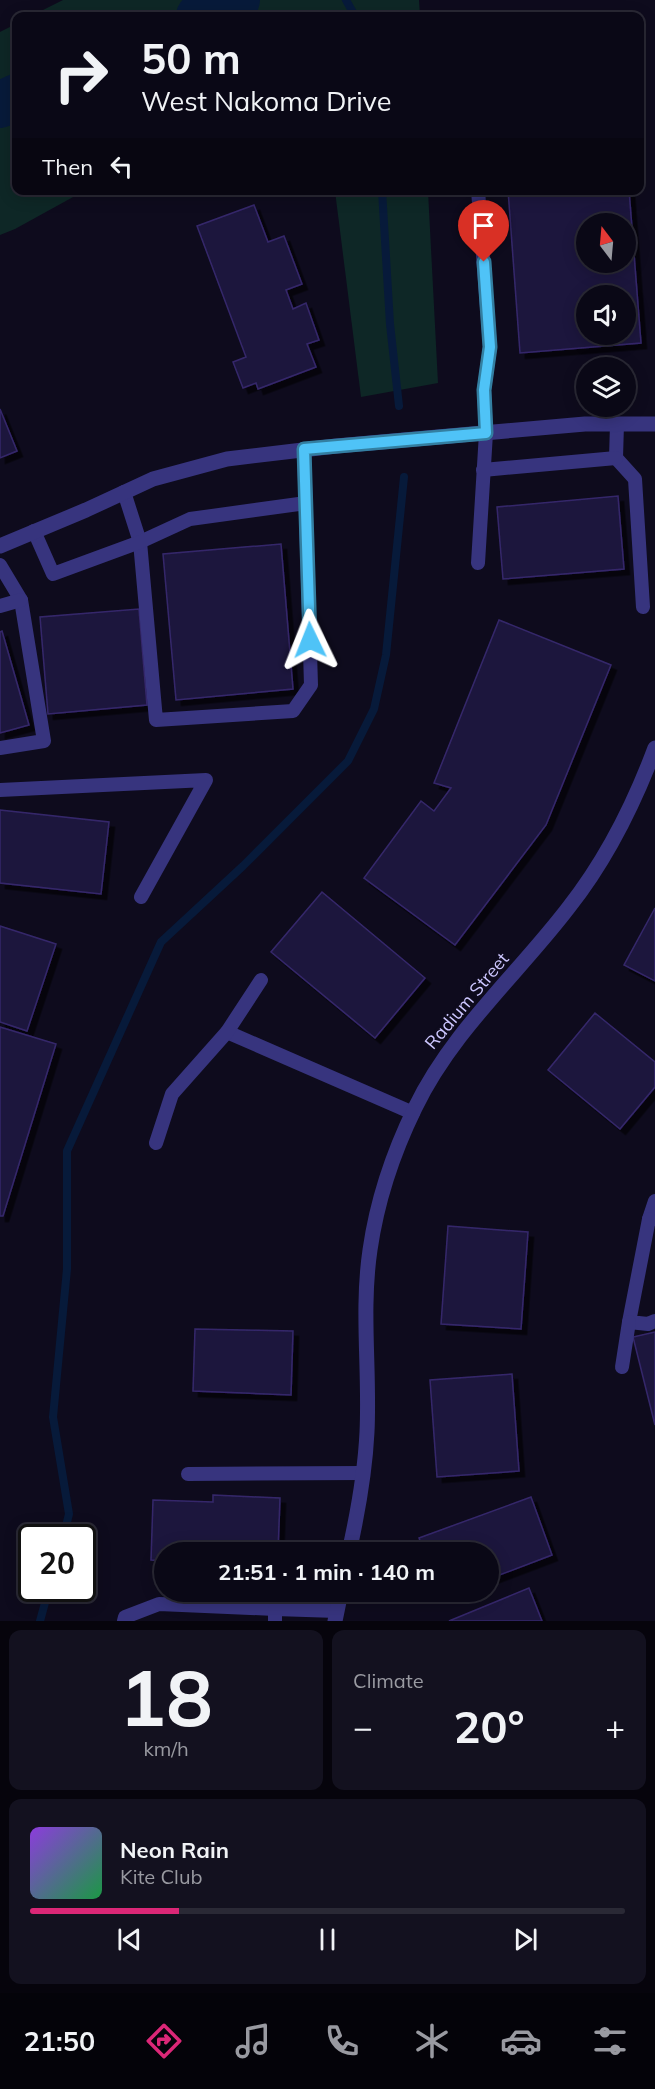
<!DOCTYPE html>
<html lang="en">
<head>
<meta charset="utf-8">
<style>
	body { margin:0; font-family:Mulish,sans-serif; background:#13111f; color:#f1f3f6; height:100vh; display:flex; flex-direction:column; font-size:22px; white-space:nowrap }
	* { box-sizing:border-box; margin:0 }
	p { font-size:20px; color:#999aa1 }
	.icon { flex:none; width:33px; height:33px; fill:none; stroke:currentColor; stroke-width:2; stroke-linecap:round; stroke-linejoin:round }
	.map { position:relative; height:1621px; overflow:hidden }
	.side { display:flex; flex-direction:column; gap:9px; padding:9px; background:#06040c; flex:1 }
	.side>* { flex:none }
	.banner { position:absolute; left:12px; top:12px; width:632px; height:183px; border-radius:12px; box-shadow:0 3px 15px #0003,0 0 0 2px #2a2935; background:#0a0816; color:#f1f3f6; overflow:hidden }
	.needle { width:39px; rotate:344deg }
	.buttons { position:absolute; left:576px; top:213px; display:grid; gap:12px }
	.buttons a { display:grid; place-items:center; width:60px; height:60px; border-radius:50%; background:#0a0816; box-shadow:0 3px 15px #0003,0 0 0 2px #2a2935; font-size:30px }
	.speed { position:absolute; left:18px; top:1524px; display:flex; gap:12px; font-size:30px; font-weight:700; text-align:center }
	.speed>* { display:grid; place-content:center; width:78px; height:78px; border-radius:50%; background:#0a0816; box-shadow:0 3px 15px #0003,0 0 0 2px #2a2935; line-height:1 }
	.speed .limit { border:3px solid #111; border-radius:9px; background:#fff; color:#111 }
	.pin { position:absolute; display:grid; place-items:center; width:51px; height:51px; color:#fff; margin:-62px -26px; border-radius:50% 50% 50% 0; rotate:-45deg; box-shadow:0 0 6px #0007 }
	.pin .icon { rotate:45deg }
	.me { position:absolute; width:66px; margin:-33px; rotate:358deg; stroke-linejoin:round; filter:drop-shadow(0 0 4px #0008) }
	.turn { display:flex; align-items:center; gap:21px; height:126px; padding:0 30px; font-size:27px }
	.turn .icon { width:78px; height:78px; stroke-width:2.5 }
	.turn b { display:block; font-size:42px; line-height:51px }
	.then { display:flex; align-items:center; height:57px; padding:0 30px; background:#0003; gap:12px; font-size:22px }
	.big { font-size:45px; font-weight:700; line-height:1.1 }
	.side .widget { flex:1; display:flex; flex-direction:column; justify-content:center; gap:9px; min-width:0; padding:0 21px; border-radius:12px; background:#13111f }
	.side .dial { align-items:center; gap:0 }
	.dial b { font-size:78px; line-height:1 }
	.song { display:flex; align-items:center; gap:18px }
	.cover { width:72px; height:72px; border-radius:9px; background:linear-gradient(135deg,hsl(270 70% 55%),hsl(140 70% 35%)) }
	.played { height:6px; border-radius:3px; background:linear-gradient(90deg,#db2777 25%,#2a2935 25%) }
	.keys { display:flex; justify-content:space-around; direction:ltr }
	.heat { display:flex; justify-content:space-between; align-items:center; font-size:33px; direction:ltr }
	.side .tiles { flex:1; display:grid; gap:9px; grid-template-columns:1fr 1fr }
	.widget:last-child { grid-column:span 2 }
	.trip { position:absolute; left:154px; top:1542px; width:345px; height:60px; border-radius:30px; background:#0a0816; box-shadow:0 3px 15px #0003,0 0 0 2px #2a2935; font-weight:700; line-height:60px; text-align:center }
	.tabs { display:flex; height:96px; justify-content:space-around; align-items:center; background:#040309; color:#999aa1 }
	.tabs .icon { width:42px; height:42px }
	.tabs .on { color:#db2777 }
	.tabs b { font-size:27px; color:#f1f3f6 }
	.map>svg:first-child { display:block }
	.green { fill:#0e2726 }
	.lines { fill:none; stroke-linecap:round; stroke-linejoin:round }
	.stream { stroke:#071a3a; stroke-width:8 }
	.river { stroke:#071a3a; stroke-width:46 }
	.building { fill:#1e173e; stroke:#35286b; stroke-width:1.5; fill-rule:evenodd; filter:url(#shadow) }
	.service { stroke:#37347e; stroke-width:14 }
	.minor { stroke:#37347e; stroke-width:15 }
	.tertiary { stroke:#37347e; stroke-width:15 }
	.route-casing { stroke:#337fa1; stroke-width:15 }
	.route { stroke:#4fc3f7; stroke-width:10 }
	.labels { text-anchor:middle; stroke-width:6; stroke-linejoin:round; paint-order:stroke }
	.street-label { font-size:18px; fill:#cdc7ff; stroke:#0e0b1d }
</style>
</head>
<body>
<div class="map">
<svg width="655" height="1621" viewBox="0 0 655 1621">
	<defs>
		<filter id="shadow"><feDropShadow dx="5.5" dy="5.5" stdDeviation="0" flood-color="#0009"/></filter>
	</defs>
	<rect width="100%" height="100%" fill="#0e0b1d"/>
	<!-- green -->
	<g class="green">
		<polygon points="63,0 419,0 420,16 31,16"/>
		<polygon points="16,24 16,190 84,191 15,229 0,235 0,32"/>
		<polygon points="335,191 428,191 438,383 361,397"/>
	</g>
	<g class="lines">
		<!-- stream -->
		<g class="stream">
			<polyline points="346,0 355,16"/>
			<polyline points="382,190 390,324 399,406"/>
			<polyline points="63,1538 69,1514 53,1417 67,1269 67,1151 161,942 243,866 348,761 374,709 386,655 404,477"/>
			<polyline points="40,1621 49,1588"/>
		</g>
		<!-- river -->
		<g class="river">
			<polyline points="199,16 237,0"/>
			<polyline points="0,105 16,97"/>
		</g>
	</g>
	<!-- building -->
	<g class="building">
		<path d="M508,190H629L641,343L520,353ZM586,224H626V262H586ZM586,296H626V334H586Z"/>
		<polygon points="254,205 268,242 284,236 302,284 286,290 293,309 306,303 319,340 307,344 316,367 258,389 256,383 243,388 233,362 246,357 197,226"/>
		<polygon points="0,409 17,451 0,458"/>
		<polygon points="618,496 624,569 503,579 497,507"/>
		<polygon points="281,544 293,689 176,700 163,554"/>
		<polygon points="139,609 147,705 48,714 40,617"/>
		<polygon points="499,620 611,665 546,825 455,945 364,878 421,801 434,811 451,788 434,783"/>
		<polygon points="2,631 29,725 0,733 0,632"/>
		<polygon points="0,810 109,822 101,894 0,883"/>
		<polygon points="322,892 425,978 375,1038 271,952"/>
		<polygon points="655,908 655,981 624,965"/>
		<polygon points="0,926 56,944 27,1031 0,1022"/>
		<polygon points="595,1013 655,1062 655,1087 620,1129 548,1070"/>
		<polygon points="0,1027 56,1044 3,1216 0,1216"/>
		<polygon points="448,1226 528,1232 521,1329 441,1324"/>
		<polygon points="195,1329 293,1331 291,1395 193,1391"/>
		<polygon points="655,1332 655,1425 633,1337"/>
		<polygon points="512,1374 519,1471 437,1477 430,1380"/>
		<polygon points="213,1495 280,1498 278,1552 165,1552 165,1561 151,1560 153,1500 213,1502"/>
		<polygon points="531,1497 552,1555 489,1579 489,1552 424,1552 419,1538"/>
		<polygon points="529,1588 542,1621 449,1621"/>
	</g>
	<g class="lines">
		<!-- service -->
		<g class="service">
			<polyline points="617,424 616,458 635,479 643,607"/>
			<polyline points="483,470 616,458"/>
			<polyline points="124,492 140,542 156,720 293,711 311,685 304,449"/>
			<polyline points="34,531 53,574 140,542 190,519 306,503"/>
			<polyline points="478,563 486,433 484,390 490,347 478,190"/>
			<polyline points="0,565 21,600 44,741 0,748"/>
			<polyline points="0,606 21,600"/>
			<polyline points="0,790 206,780 141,897"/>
			<polyline points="227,1032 413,1113"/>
			<polyline points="156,1143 172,1094 227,1032 261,980"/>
			<polyline points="655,1201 649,1219 655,1219"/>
			<polyline points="649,1219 629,1322 648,1324 655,1321"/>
			<polyline points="622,1367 629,1322"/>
			<polyline points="188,1474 363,1473"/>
			<polyline points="124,1621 125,1617 159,1604 275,1609"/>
			<polyline points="275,1621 275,1609 337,1611"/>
		</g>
		<!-- minor -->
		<g class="minor">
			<path d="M349,1552C358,1512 365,1473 367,1432C370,1371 361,1311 370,1250C377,1201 393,1153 415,1108C452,1031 518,974 569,907C606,860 634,804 655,748"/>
			<polyline points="335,1621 341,1592"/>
		</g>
		<!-- tertiary -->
		<polyline class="tertiary" points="0,546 86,510 153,479 227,459 336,446 585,424 655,424"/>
	</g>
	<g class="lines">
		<!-- route casing -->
		<g class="route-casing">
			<polyline id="route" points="310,640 304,449 486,433 484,390 490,347 484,262"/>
		</g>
		<!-- route -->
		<use href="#route" class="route"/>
	</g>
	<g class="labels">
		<!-- street labels -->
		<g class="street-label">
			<text transform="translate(467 1001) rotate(-50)" y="6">Radium Street</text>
		</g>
	</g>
</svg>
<div class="buttons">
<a><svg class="needle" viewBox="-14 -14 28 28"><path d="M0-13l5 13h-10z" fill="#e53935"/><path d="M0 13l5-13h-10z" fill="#999aa1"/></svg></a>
<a><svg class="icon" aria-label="sound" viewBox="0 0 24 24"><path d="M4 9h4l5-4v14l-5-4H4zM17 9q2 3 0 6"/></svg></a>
<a><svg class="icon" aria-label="layers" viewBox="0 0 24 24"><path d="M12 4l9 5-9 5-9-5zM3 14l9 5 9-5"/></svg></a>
</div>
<div class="speed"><div class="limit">20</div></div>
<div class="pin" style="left:484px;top:262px;background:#d93025"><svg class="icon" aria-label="arrive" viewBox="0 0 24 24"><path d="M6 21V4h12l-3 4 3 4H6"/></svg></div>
<svg class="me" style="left:310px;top:640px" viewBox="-20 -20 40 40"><path d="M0-17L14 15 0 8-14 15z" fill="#4fc3f7" stroke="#fff" stroke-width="4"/></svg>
<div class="trip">21:51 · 1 min · 140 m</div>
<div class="banner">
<div class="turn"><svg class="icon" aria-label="right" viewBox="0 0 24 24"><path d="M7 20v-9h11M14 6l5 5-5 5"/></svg><div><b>50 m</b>West Nakoma Drive</div></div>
<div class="then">Then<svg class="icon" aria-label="left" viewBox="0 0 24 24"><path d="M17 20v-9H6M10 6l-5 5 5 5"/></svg></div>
</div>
</div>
<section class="side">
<div class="tiles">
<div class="widget dial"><b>18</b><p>km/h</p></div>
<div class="widget"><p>Climate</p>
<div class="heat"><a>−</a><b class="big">20°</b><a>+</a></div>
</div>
<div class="widget">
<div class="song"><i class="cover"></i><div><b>Neon Rain</b><p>Kite Club</p></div></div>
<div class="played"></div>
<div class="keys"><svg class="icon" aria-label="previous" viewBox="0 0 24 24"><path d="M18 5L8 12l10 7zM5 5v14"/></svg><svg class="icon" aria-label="pause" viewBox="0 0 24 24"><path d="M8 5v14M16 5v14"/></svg><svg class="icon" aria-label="next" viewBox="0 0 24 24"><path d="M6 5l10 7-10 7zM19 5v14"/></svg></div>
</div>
</div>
</section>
<nav class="tabs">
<b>21:50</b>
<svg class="icon on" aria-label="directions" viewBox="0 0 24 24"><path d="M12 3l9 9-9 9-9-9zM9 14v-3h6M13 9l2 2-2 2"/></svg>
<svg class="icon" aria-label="music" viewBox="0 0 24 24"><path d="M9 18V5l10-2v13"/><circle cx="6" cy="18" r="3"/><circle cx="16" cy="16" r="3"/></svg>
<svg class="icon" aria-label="phone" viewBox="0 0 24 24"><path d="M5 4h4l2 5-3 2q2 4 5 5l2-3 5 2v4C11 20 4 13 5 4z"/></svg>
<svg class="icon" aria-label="climate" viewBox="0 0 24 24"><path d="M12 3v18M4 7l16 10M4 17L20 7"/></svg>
<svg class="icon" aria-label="car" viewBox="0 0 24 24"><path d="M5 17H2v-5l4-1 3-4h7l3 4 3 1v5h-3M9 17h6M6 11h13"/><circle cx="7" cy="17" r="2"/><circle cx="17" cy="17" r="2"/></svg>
<svg class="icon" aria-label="filters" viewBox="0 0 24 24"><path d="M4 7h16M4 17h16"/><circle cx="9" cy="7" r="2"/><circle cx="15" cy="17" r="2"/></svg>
</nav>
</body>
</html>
